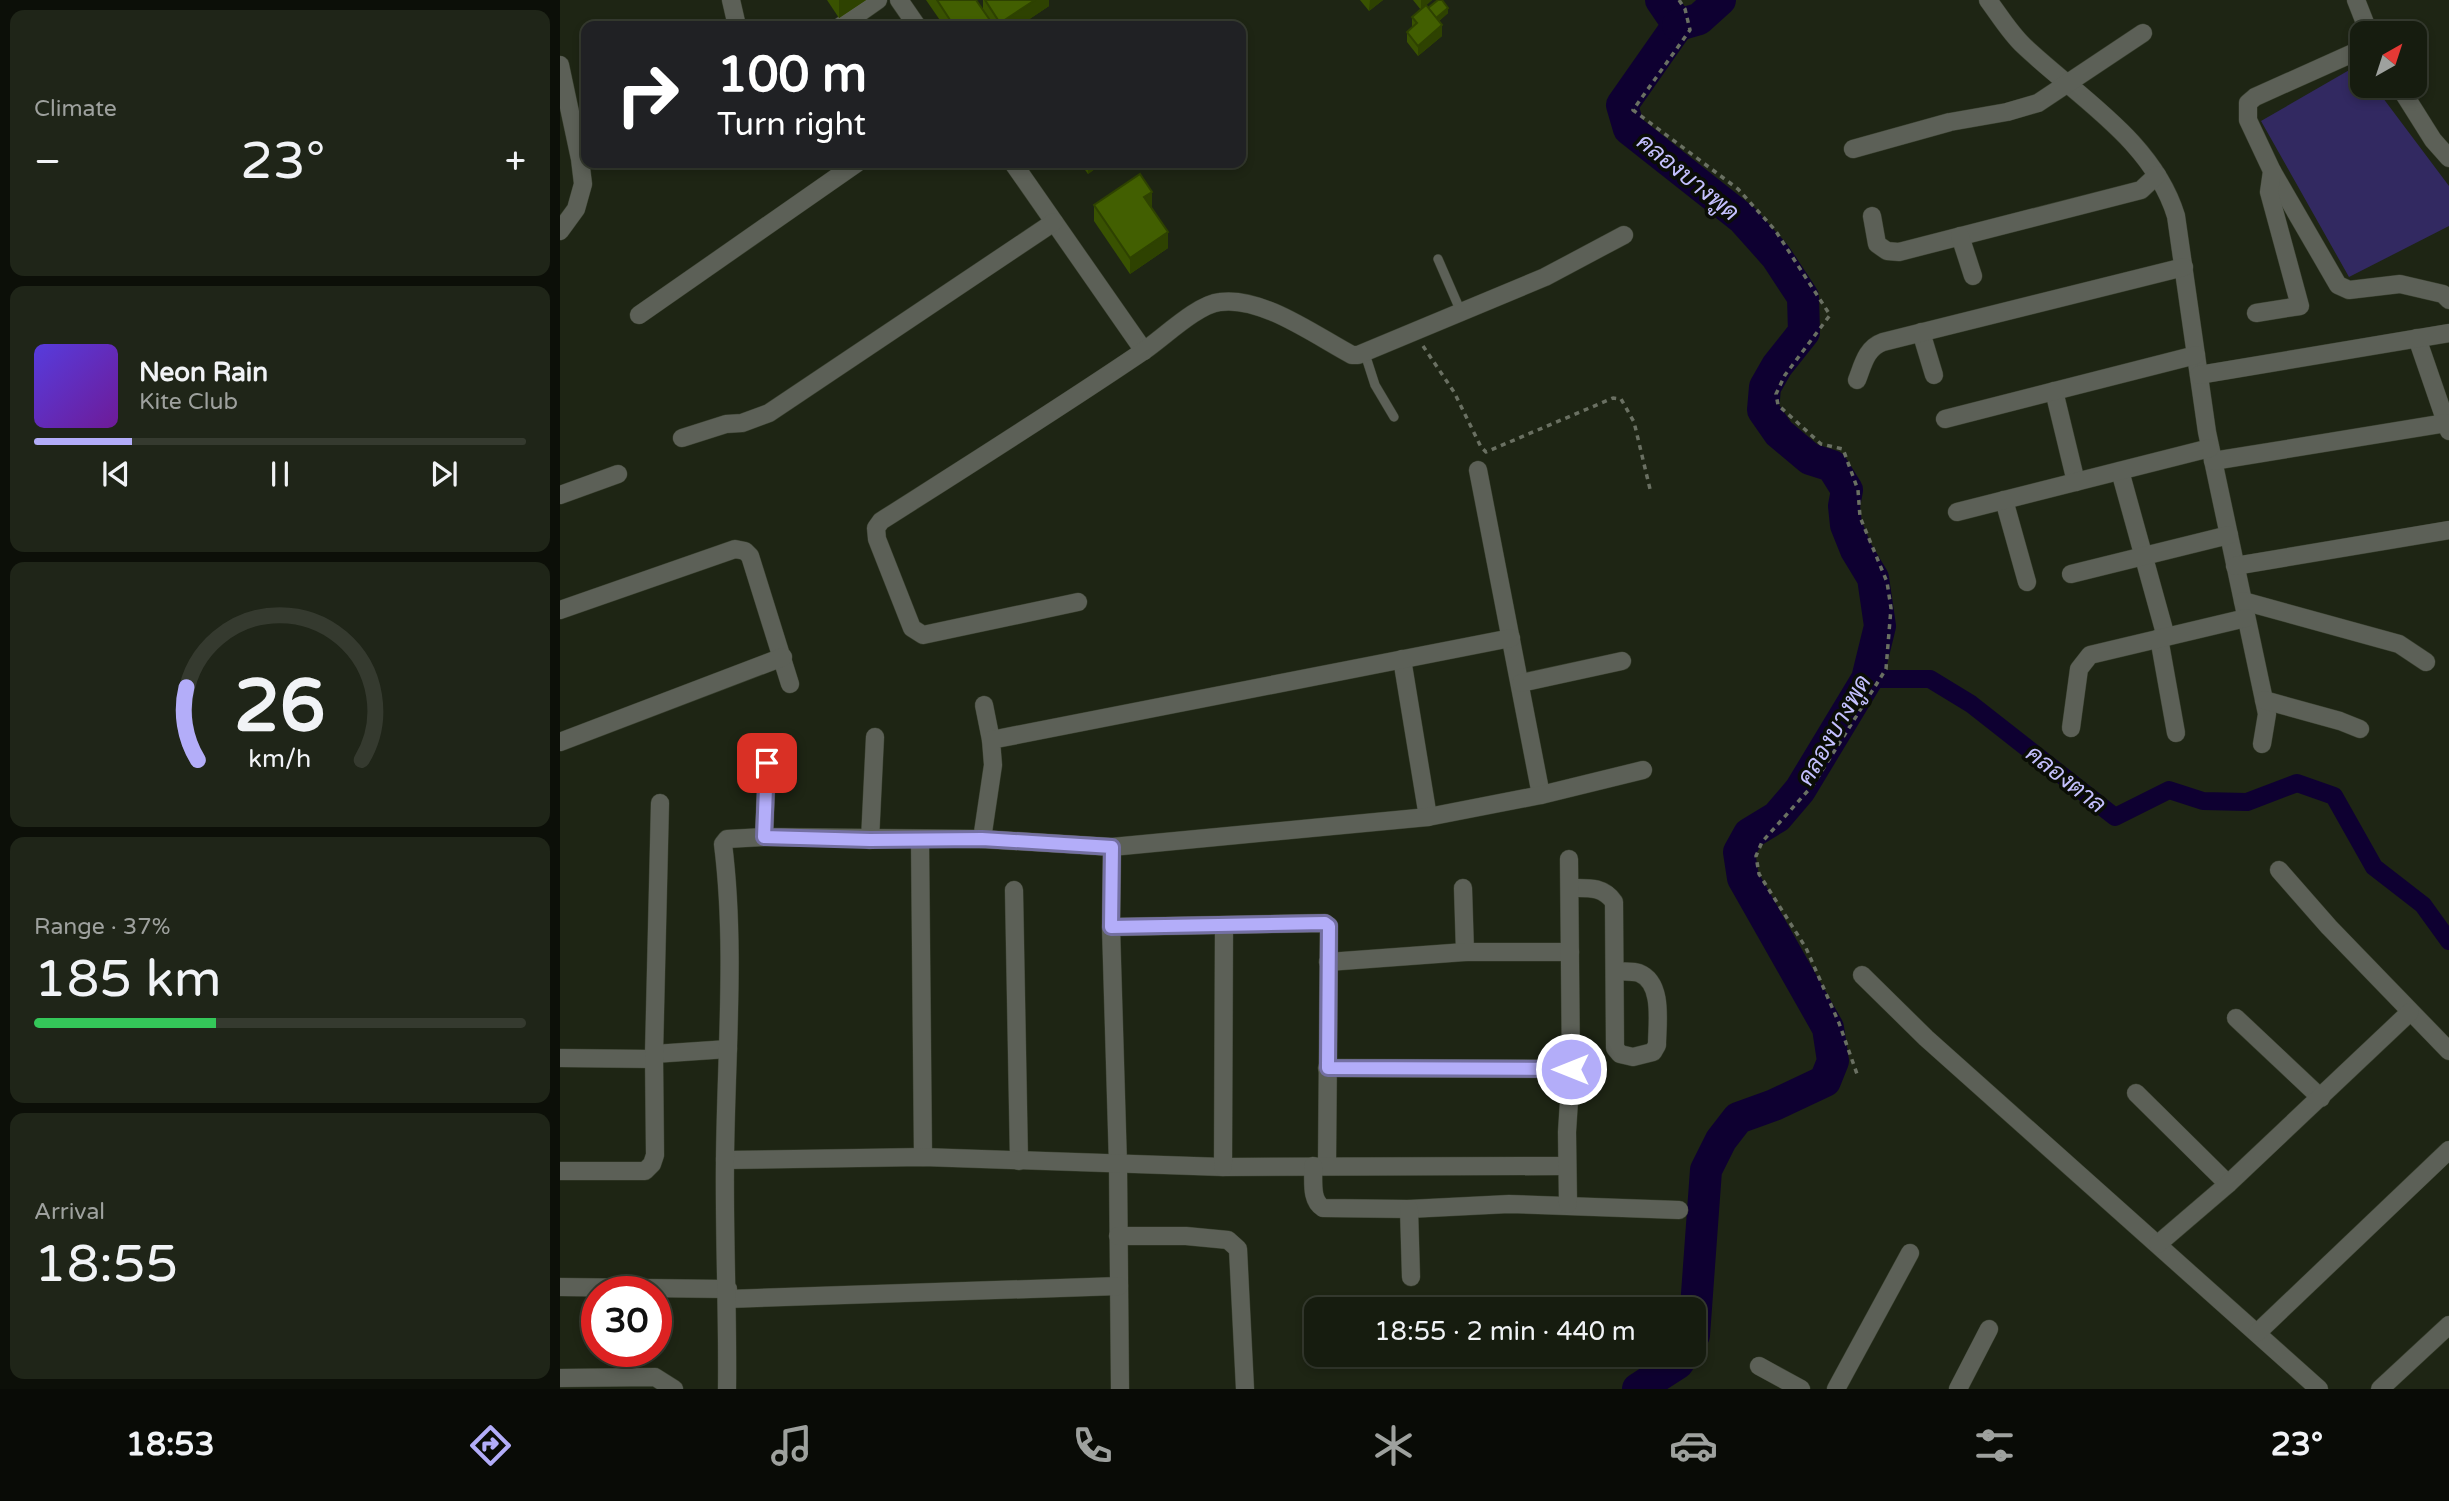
<!DOCTYPE html>
<html lang="en">
<head>
<meta charset="utf-8">
<style>
	body { margin:0; font-family:"Varela Round",Sarabun,sans-serif; background:#1f2518; color:#f1f3f6; height:100vh; display:flex; flex-direction:column; font-size:26px; white-space:nowrap }
	* { box-sizing:border-box; margin:0 }
	p { font-size:23px; color:#9ea19e }
	.icon { flex:none; width:38px; height:38px; fill:none; stroke:currentColor; stroke-width:2; stroke-linecap:round; stroke-linejoin:round }
	.map { position:relative; flex:1; overflow:hidden }
	.sheet { display:flex; flex-direction:column; gap:10px; padding:10px; background:#0c0f08; width:560px }
	.sheet>* { flex:none }
	.banner { position:absolute; left:21px; top:21px; width:665px; height:147px; border-radius:14px; box-shadow:0 4px 10px #0003,0 0 0 2px #353a2f; background:#202124; color:#fff; overflow:hidden }
	.needle { width:46px; rotate:39deg }
	.controls { position:absolute; left:1790px; top:21px; display:grid; gap:14px }
	.controls a { display:grid; place-items:center; width:77px; height:77px; border-radius:14px; background:#161c0f; box-shadow:0 4px 10px #0003,0 0 0 2px #353a2f; font-size:35px }
	.speed { position:absolute; left:21px; top:1276px; display:flex; gap:14px; font-size:35px; font-weight:700; text-align:center }
	.speed>* { display:grid; place-content:center; width:91px; height:91px; border-radius:50%; background:#161c0f; box-shadow:0 4px 10px #0003,0 0 0 2px #353a2f; line-height:1 }
	.speed .limit { border:10px solid #d22; background:#fff; color:#111 }
	.pin { position:absolute; display:grid; place-items:center; width:60px; height:60px; color:#fff; margin:-30px; border-radius:14px; box-shadow:0 4px 10px #0006 }
	.me { position:absolute; width:77px; margin:-38px; rotate:270deg; stroke-linejoin:round; filter:drop-shadow(0 0 5px #0008) }
	.turn { display:flex; align-items:center; gap:24px; height:147px; padding:0 21px; font-size:32px }
	.turn .icon { width:91px; height:91px; stroke-width:2.5 }
	.turn b { display:block; font-size:49px; line-height:60px }
	.big { font-size:52px; font-weight:600; line-height:1.1 }
	.sheet .tile { flex:1; display:flex; flex-direction:column; justify-content:center; gap:10px; min-width:0; padding:0 24px; border-radius:14px; background:#1f2518 }
	.sheet .dial { align-items:center; gap:0 }
	.dial svg { height:182px; overflow:visible; fill:none; stroke:#353a2f; stroke-width:7; stroke-linecap:round; text-anchor:middle }
	.dial text { fill:#f1f3f6; stroke:none }
	.song { display:flex; align-items:center; gap:21px }
	.cover { width:84px; height:84px; border-radius:10px; background:linear-gradient(135deg,hsl(250 70% 55%),hsl(280 70% 35%)) }
	.played { height:7px; border-radius:4px; background:linear-gradient(90deg,#b3adf9 20%,#353a2f 20%) }
	.keys { display:flex; justify-content:space-around; direction:ltr }
	.heat { display:flex; justify-content:space-between; align-items:center; font-size:38px; direction:ltr }
	.charge { height:10px; border-radius:5px; background:linear-gradient(90deg,#34c759 37%,#353a2f 0) }
	.trip { position:absolute; left:744px; top:1297px; width:402px; height:70px; border-radius:14px; background:#161c0f; box-shadow:0 4px 10px #0003,0 0 0 2px #353a2f; font-weight:600; line-height:70px; text-align:center }
	.dock { display:flex; height:112px; justify-content:space-around; align-items:center; background:#090b06; color:#9ea19e }
	.dock .icon { width:49px; height:49px }
	.dock .selected { color:#b3adf9 }
	.dock b { font-size:32px; color:#f1f3f6 }
	main { display:flex; flex:1; min-height:0 }
	.map>svg:first-child { display:block }
	.green { fill:#322961 }
	.lines { fill:none; stroke-linecap:round; stroke-linejoin:round }
	.canal { stroke:#0e0031; stroke-width:18 }
	.river { stroke:#0e0031; stroke-width:32 }
	.lane-casing { stroke:#383f2e; stroke-width:10 }
	.street-casing { stroke:#383f2e; stroke-width:19 }
	.path { stroke:#6a7062; stroke-width:3.5; stroke-dasharray:5 5; stroke-linecap:butt }
	.lane { stroke:#5c6057; stroke-width:9 }
	.street { stroke:#5c6057; stroke-width:18 }
	.wall { fill:#395201 }
	.shaded-wall { fill:#2e4201 }
	.building { fill:#425f01; stroke:#2e4201; stroke-width:2 }
	.route-casing { stroke:#7470a2; stroke-width:18 }
	.route { stroke:#b3adf9; stroke-width:12 }
	.labels { text-anchor:middle; stroke-width:7; stroke-linejoin:round; paint-order:stroke }
	.water-label { font-size:24px; font-style:italic; fill:#c4c0fe; stroke:#0a0d06 }
</style>
</head>
<body>
<main>
<section class="sheet">
<div class="tile"><p>Climate</p>
<div class="heat"><a>−</a><b class="big">23°</b><a>+</a></div>
</div>
<div class="tile">
<div class="song"><i class="cover"></i><div><b>Neon Rain</b><p>Kite Club</p></div></div>
<div class="played"></div>
<div class="keys"><svg class="icon" aria-label="previous" viewBox="0 0 24 24"><path d="M18 5L8 12l10 7zM5 5v14"/></svg><svg class="icon" aria-label="pause" viewBox="0 0 24 24"><path d="M8 5v14M16 5v14"/></svg><svg class="icon" aria-label="next" viewBox="0 0 24 24"><path d="M6 5l10 7-10 7zM19 5v14"/></svg></div>
</div>
<div class="tile dial"><svg viewBox="0 0 100 80">
<path d="M14 69A42 42 0 1 1 86 69"/>
<path d="M14 69A42 42 0 0 1 9 37" stroke="#b3adf9"/>
<text x="50" y="56" font-size="32" font-weight="700">26</text>
<text x="50" y="72" font-size="11">km/h</text>
</svg></div>
<div class="tile"><p>Range · 37%</p><b class="big">185 km</b><div class="charge"></div></div>
<div class="tile"><p>Arrival</p><b class="big">18:55</b></div>
</section>
<div class="map">
<svg width="1889" height="1389" viewBox="0 0 1889 1389">
	<rect width="100%" height="100%" fill="#1e2514"/>
	<!-- green -->
	<polygon class="green" points="1798,65 1802,70 1802,86 1814,86 1889,186 1889,226 1789,277 1701,121"/>
	<g class="lines">
		<!-- canal -->
		<polyline class="canal" points="1307,679 1370,679 1411,704 1555,817 1609,790 1643,801 1687,802 1737,783 1774,796 1814,867 1863,905 1889,941"/>
		<!-- river -->
		<g class="river">
			<polyline points="1101,0 1118,25 1062,105 1069,129 1183,219 1216,256 1243,297 1244,332 1217,366 1205,387 1203,410 1219,433 1250,459 1272,466 1287,490 1284,506 1286,525 1296,550 1313,578 1320,626 1307,679 1240,790 1217,817 1189,834 1179,852 1183,878 1268,1028 1273,1061 1265,1081 1214,1105 1178,1118 1161,1140 1146,1170 1134,1335"/>
			<polyline points="1118,25 1139,19 1160,0"/>
			<polyline points="1078,1389 1118,1363 1123,1354"/>
		</g>
		<!-- lane casing -->
		<g class="lane-casing">
			<g id="lane">
				<polyline points="878,259 901,312"/>
				<polyline points="805,354 815,385 834,417"/>
			</g>
		</g>
		<!-- street casing -->
		<g class="street-casing">
			<g id="street">
				<polyline points="171,0 177,26"/>
				<polyline points="339,0 357,26"/>
				<path d="M1428,0C1440,16 1450,33 1464,46C1519,98 1593,141 1616,216L1647,432L1707,714L1702,744"/>
				<polyline points="1796,0 1809,33"/>
				<polyline points="281,26 318,0"/>
				<polyline points="0,65 20,159 23,184 16,209 0,231"/>
				<polyline points="1839,86 1873,140 1889,158"/>
				<polyline points="1293,149 1390,122 1447,112 1478,103 1583,33"/>
				<polyline points="453,163 584,351"/>
				<polyline points="1712,171 1778,285 1789,290 1840,284 1883,294 1889,300"/>
				<polyline points="1312,216 1317,244 1327,251 1339,252 1581,190 1597,175"/>
				<polyline points="1400,236 1413,276"/>
				<polyline points="1696,313 1740,306 1709,192 1712,171 1688,120 1688,103 1695,97 1802,49"/>
				<polyline points="79,315 297,163"/>
				<polyline points="1361,332 1374,375"/>
				<polyline points="1857,338 1889,431"/>
				<polyline points="1639,375 1889,333"/>
				<path d="M1297,380C1303,365 1306,348 1323,342L1624,267"/>
				<polyline points="1494,391 1516,482"/>
				<polyline points="1385,419 1636,355"/>
				<polyline points="122,438 166,424 182,423 209,413 494,222"/>
				<polyline points="1653,461 1886,423"/>
				<polyline points="918,470 981,795"/>
				<polyline points="1560,471 1606,637"/>
				<polyline points="0,495 58,474"/>
				<polyline points="1444,500 1467,582"/>
				<polyline points="1397,512 1650,448"/>
				<polyline points="1675,566 1889,530"/>
				<polyline points="1511,574 1669,535"/>
				<polyline points="1683,601 1839,644 1866,662"/>
				<path d="M518,602L363,635L352,628L317,539L316,528L321,521C409,465 498,409 585,350C604,337 638,304 660,302C702,296 756,336 792,355H798L985,277L1064,235"/>
				<polyline points="0,610 175,549 185,551 190,556 230,684"/>
				<polyline points="1599,638 1616,733"/>
				<polyline points="842,659 868,817"/>
				<polyline points="961,683 1062,661"/>
				<polyline points="1704,700 1780,721 1800,729"/>
				<polyline points="424,705 431,740"/>
				<polyline points="1511,728 1519,669 1530,655 1686,618"/>
				<polyline points="0,742 223,657"/>
				<polyline points="204,837 207,763"/>
				<polyline points="360,839 363,1157"/>
				<polyline points="422,839 433,765 431,740 951,638"/>
				<polyline points="310,840 315,737"/>
				<polyline points="552,847 551,927 558,1165 560,1389"/>
				<polyline points="1719,870 1769,927 1889,1051"/>
				<polyline points="903,888 905,952"/>
				<path d="M1010,888C1028,888 1043,886 1054,902L1055,1048L1060,1054L1073,1057L1093,1052L1097,1045C1097,1024 1104,983 1079,973C1073,971 1063,972 1056,971"/>
				<polyline points="454,890 459,1161"/>
				<polyline points="551,927 765,923 769,926 767,1166"/>
				<polyline points="768,962 905,952 1010,952"/>
				<polyline points="1302,975 1366,1038 1759,1389"/>
				<polyline points="1676,1018 1761,1098"/>
				<polyline points="94,1054 168,1049"/>
				<polyline points="0,1058 94,1059"/>
				<polyline points="767,1068 1011,1069"/>
				<polyline points="1576,1093 1668,1184"/>
				<polyline points="165,1160 363,1157 663,1167 1007,1166"/>
				<path d="M753,1166C754,1180 750,1200 763,1208L849,1209L949,1204L1119,1210"/>
				<polyline points="663,1167 664,926"/>
				<polyline points="0,1171 85,1171 92,1164 95,1155 94,1054 100,803"/>
				<polyline points="1008,1204 1007,1132 1011,1069 1009,859"/>
				<polyline points="849,1209 851,1277"/>
				<polyline points="558,1236 626,1236 668,1240 678,1249 685,1389"/>
				<polyline points="1598,1244 1668,1184 1850,1012"/>
				<polyline points="0,1287 168,1289"/>
				<polyline points="168,1299 559,1286"/>
				<polyline points="1697,1333 1889,1150"/>
				<polyline points="1199,1366 1241,1389"/>
				<polyline points="0,1378 95,1377 114,1389"/>
				<path d="M167,1389C168,1312 164,1236 165,1159C166,1055 176,947 163,844L167,839L204,837L422,839L552,847L868,817L981,795L1083,770"/>
				<polyline points="1276,1389 1350,1253"/>
				<polyline points="1398,1389 1429,1329"/>
				<polyline points="1820,1389 1889,1325"/>
			</g>
		</g>
		<!-- path -->
		<g class="path">
			<polyline points="1119,0 1125,9 1130,30 1073,110 1178,189 1215,230 1270,315 1225,375 1216,394 1218,405 1261,444 1283,449 1298,490 1300,517 1327,582 1331,608 1326,669 1253,785 1202,842 1196,856 1199,874 1246,948 1279,1023 1297,1074"/>
			<polyline points="863,346 894,392 921,447 926,452 1053,398 1061,399 1074,422 1090,489"/>
		</g>
		<!-- lane -->
		<use href="#lane" class="lane"/>
		<!-- street -->
		<use href="#street" class="street"/>
	</g>
	<!-- wall -->
	<g class="wall">
		<polygon points="267,0 306,0 279,18"/>
		<polygon points="366,0 416,0 423,11 423,0 489,0 489,6 459,26 384,26"/>
		<polygon points="800,0 823,0 809,11"/>
		<polygon points="853,0 872,0 865,6 888,13 879,21 882,36 858,56 847,42 847,32 852,28 852,17 861,10"/>
		<polygon points="520,163 543,163 528,174"/>
		<polygon points="534,205 592,208 608,248 570,274 534,221"/>
	</g>
	<!-- shaded-wall -->
	<g class="shaded-wall">
		<polygon points="279,0 306,0 279,18"/>
		<polygon points="475,0 489,0 489,6 459,26 440,26 440,23"/>
		<polygon points="810,0 823,0 809,11"/>
		<polygon points="861,0 872,0 861,10"/>
		<polygon points="888,8 888,13 876,24 876,18"/>
		<polygon points="882,25 882,36 858,56 858,46"/>
		<polygon points="528,163 543,163 528,174"/>
		<polygon points="592,192 592,208 584,197"/>
		<polygon points="608,232 608,248 570,274 570,258"/>
	</g>
	<!-- building -->
	<g class="building">
		<polygon points="377,0 416,0 434,26 394,26"/>
		<polygon points="425,0 475,0 440,23"/>
		<polygon points="878,0 882,0 888,8 876,18 868,8"/>
		<polygon points="866,5 882,25 858,46 847,32 857,23 852,17"/>
		<polygon points="580,174 592,192 584,197 608,232 570,258 534,205"/>
	</g>
	<g class="lines">
		<!-- route casing -->
		<g class="route-casing">
			<polyline id="route" points="207,763 204,837 310,840 422,839 552,847 551,927 765,923 769,926 768,1068 1011,1069"/>
		</g>
		<!-- route -->
		<use href="#route" class="route"/>
	</g>
	<g class="labels">
		<!-- water labels -->
		<g class="water-label">
			<text transform="translate(1128 177) rotate(39)" y="8">คลองบางพูด</text>
			<text transform="translate(1274 730) rotate(-60)" y="8">คลองบางพูด</text>
			<text transform="translate(1506 779) rotate(38)" y="8">คลองตาล</text>
		</g>
	</g>
</svg>
<div class="controls">
<a><svg class="needle" viewBox="-14 -14 28 28"><path d="M0-13l5 13h-10z" fill="#e53935"/><path d="M0 13l5-13h-10z" fill="#9ea19e"/></svg></a>
</div>
<div class="speed"><div class="limit">30</div></div>
<div class="pin" style="left:207px;top:763px;background:#d93025"><svg class="icon" aria-label="arrive" viewBox="0 0 24 24"><path d="M6 21V4h12l-3 4 3 4H6"/></svg></div>
<svg class="me" style="left:1011px;top:1069px" viewBox="-20 -20 40 40"><circle r="17" fill="#b3adf9" stroke="#fff" stroke-width="3"/><path d="M0-11L8 9 0 5-8 9z" fill="#fff"/></svg>
<div class="trip">18:55 · 2 min · 440 m</div>
<div class="banner">
<div class="turn"><svg class="icon" aria-label="right" viewBox="0 0 24 24"><path d="M7 20v-9h11M14 6l5 5-5 5"/></svg><div><b>100 m</b>Turn right</div></div>
</div>
</div>
</main>
<nav class="dock">
<b>18:53</b>
<svg class="icon selected" aria-label="directions" viewBox="0 0 24 24"><path d="M12 3l9 9-9 9-9-9zM9 14v-3h6M13 9l2 2-2 2"/></svg>
<svg class="icon" aria-label="music" viewBox="0 0 24 24"><path d="M9 18V5l10-2v13"/><circle cx="6" cy="18" r="3"/><circle cx="16" cy="16" r="3"/></svg>
<svg class="icon" aria-label="phone" viewBox="0 0 24 24"><path d="M5 4h4l2 5-3 2q2 4 5 5l2-3 5 2v4C11 20 4 13 5 4z"/></svg>
<svg class="icon" aria-label="climate" viewBox="0 0 24 24"><path d="M12 3v18M4 7l16 10M4 17L20 7"/></svg>
<svg class="icon" aria-label="car" viewBox="0 0 24 24"><path d="M5 17H2v-5l4-1 3-4h7l3 4 3 1v5h-3M9 17h6M6 11h13"/><circle cx="7" cy="17" r="2"/><circle cx="17" cy="17" r="2"/></svg>
<svg class="icon" aria-label="filters" viewBox="0 0 24 24"><path d="M4 7h16M4 17h16"/><circle cx="9" cy="7" r="2"/><circle cx="15" cy="17" r="2"/></svg>
<b>23°</b>
</nav>
</body>
</html>
